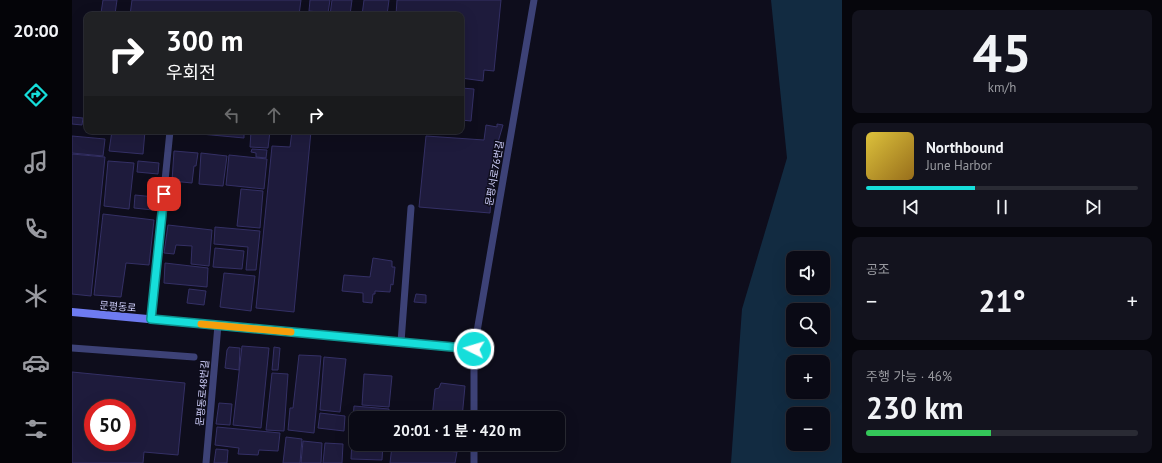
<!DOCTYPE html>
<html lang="ko">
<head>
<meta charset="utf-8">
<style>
	body { margin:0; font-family:"PT Sans","Noto Sans KR",sans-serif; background:#13131e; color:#f1f3f6; height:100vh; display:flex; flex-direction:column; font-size:15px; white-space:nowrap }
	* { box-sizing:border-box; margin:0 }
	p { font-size:13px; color:#999aa0 }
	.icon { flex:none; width:22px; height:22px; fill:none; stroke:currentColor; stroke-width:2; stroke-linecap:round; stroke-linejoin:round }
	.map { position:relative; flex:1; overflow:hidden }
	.details { display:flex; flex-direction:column; gap:10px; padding:10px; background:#06060c; width:320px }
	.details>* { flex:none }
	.top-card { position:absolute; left:12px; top:12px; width:380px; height:122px; border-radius:8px; box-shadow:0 4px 16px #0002,0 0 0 1px #2a2b34; background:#202124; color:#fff; overflow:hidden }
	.buttons { position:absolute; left:714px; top:251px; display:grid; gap:8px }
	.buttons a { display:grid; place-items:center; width:44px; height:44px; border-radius:8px; background:#0a0a15; box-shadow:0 4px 16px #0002,0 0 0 1px #2a2b34; font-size:20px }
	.speed { position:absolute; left:12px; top:399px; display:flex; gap:8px; font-size:20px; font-weight:700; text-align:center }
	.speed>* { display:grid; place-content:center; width:52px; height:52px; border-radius:50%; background:#0a0a15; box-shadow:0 4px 16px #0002,0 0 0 1px #2a2b34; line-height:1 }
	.speed .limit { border:6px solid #d22; background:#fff; color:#111 }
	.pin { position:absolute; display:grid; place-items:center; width:34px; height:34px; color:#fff; margin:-17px; border-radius:8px; box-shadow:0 2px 6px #0006 }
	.me { position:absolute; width:44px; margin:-22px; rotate:275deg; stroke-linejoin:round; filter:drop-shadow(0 0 3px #0008) }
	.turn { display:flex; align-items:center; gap:14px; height:84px; padding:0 16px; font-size:18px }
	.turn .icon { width:52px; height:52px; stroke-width:2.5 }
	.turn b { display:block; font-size:28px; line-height:34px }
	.lanes { display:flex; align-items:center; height:38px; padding:0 16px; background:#0003; justify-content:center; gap:20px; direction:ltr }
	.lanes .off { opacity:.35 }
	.big { font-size:30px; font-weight:600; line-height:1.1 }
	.details .widget { flex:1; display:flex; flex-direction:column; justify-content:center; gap:6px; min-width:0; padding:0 14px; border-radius:8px; background:#13131e }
	.details .dial { align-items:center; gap:0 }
	.dial b { font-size:52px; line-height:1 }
	.song { display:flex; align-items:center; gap:12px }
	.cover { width:48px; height:48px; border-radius:6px; background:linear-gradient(135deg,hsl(50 70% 55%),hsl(40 70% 35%)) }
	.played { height:4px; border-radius:2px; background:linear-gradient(90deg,#16deda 40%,#2a2b34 40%) }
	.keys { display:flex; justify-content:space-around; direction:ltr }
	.heat { display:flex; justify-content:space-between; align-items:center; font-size:22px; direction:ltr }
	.charge { height:6px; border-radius:3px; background:linear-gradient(90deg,#34c759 46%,#2a2b34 0) }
	.trip { position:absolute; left:277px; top:411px; width:216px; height:40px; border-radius:8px; background:#0a0a15; box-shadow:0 4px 16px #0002,0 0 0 1px #2a2b34; font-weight:600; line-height:40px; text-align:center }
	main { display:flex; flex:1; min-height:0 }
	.dock { display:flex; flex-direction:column; width:72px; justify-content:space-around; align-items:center; background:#040408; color:#999aa0 }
	.dock .icon { width:28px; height:28px }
	.dock .selected { color:#16deda }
	.dock b { font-size:18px; color:#f1f3f6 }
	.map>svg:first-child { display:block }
	.water { fill:#122b41; fill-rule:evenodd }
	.building { fill:#1e1b3c; stroke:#343065; fill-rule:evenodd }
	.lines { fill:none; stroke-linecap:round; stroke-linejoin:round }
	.street { stroke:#3d4277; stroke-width:7 }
	.secondary { stroke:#6e7bf1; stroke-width:8 }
	.route-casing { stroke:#0e908e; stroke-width:10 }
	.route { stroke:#16deda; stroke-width:7 }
	.slow { stroke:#f59e0b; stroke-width:7 }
	.labels { text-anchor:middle; stroke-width:3; stroke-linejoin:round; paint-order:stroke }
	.street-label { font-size:10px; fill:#cecefa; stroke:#0e0d1c }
</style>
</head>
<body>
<main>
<nav class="dock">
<b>20:00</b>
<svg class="icon selected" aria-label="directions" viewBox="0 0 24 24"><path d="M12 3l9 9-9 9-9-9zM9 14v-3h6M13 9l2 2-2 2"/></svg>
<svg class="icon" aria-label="music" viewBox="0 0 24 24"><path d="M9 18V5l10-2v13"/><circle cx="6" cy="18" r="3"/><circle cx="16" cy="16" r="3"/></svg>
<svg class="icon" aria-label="phone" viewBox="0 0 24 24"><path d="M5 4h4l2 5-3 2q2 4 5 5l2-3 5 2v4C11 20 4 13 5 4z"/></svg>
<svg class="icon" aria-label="climate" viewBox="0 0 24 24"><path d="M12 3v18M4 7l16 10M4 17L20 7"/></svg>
<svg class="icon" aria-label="car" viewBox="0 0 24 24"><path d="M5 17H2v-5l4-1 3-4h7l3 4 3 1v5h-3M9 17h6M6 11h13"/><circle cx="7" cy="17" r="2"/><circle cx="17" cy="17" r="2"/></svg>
<svg class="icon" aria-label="filters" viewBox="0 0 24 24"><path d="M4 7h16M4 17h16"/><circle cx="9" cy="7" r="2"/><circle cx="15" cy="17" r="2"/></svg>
</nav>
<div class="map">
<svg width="770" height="463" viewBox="0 0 770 463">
	<rect width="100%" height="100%" fill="#0e0d1c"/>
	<!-- water -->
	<path class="water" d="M699,0H770V463H659L670,309L715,158ZM721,258H751V288H721ZM721,310H751V340H721ZM721,362H751V392H721ZM721,414H751V444H721Z"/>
	<!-- building -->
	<g class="building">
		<polygon points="31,0 45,0 43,14 29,13"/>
		<polygon points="60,0 229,0 227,15 58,15"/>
		<polygon points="238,0 258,0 256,13 237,11"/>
		<polygon points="260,0 280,0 278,15 258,15"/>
		<polygon points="292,0 317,0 315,15 290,15"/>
		<polygon points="325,0 429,0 422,71 412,70 411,81 389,78 389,15 324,15"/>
		<polygon points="389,88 402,89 399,121 389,120"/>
		<polygon points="0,117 11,118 10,125 0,124"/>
		<polygon points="425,124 431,125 426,142 424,142 418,213 347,207 354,136 412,140 414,125 425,127"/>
		<polygon points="40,131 73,131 71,154 37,151"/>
		<polygon points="107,131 172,131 172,138 107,132"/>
		<polygon points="179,131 198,131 196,148 178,147"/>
		<polygon points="220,131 239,131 222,312 184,308 200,146 218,147"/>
		<polygon points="0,136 33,139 31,156 0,153"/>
		<polygon points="180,149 195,150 194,158 184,157 184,153 179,152"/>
		<polygon points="102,151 126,153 124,166 122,166 120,183 100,181"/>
		<polygon points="129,153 155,156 151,186 127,184"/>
		<polygon points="0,154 33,157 19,296 0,294"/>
		<polygon points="157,155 195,159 192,189 154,185"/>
		<polygon points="36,161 62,163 57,209 32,206"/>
		<polygon points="66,161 87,163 86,174 65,172"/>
		<polygon points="169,189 191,191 188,228 165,226"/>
		<polygon points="63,195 83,197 81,210 62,208"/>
		<polygon points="31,214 82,220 77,265 54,263 49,297 22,295"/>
		<polygon points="96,225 140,230 137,266 119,264 120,246 104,245 102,254 92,253"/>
		<polygon points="143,227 188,231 184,270 174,270 176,247 142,244"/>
		<polygon points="143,248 172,251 170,269 141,267"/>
		<polygon points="301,258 320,261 320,267 323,267 321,285 319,284 318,292 303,291 303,294 301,294 300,303 291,302 291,293 270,291 272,275 298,277"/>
		<polygon points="93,263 136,268 135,287 92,283"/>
		<polygon points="152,273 183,276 179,311 148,307"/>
		<polygon points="117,289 134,291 132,305 115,303"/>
		<polygon points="344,294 354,295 354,303 342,302"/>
		<polygon points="170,346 197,348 189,428 161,425"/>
		<polygon points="157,347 168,348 167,370 153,368 155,350"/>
		<polygon points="202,347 208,348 206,370 200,370"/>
		<polygon points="227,355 249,356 242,433 216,430 218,408 221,408"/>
		<polygon points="252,357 274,359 268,412 248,410"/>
		<path d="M0,372L113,383L106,455L72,452L71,463H0ZM21,408H55V442H21Z"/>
		<polygon points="200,373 216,374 212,431 194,430"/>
		<polygon points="292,374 320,376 317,407 290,405"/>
		<polygon points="369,383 393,386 390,418 360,418 363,389 367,388"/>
		<polygon points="147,403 160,404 158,425 144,424"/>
		<polygon points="282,406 317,409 316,418 284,418 284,433 280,432"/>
		<polygon points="248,413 273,416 272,431 246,428"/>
		<polygon points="145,427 208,433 206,451 187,450 186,455 166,454 167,448 143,445"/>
		<polygon points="214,437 230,439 228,463 211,463"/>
		<polygon points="231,441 250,443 249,463 229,463"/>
		<polygon points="280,441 284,441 284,444 311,444 310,460 279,459"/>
		<polygon points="253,443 271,444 270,463 251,463"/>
		<polygon points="320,446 385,452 383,463 318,463"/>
		<polygon points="144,449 156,450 155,463 142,463"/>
	</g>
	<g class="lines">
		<!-- street -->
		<g class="street">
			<polyline points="79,319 98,131"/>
			<polyline points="329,342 339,208"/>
			<polyline points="0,348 122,357"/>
			<polyline points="402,418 402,349 462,0"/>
			<polyline points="402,444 402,463"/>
			<polyline points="134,463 146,325"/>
		</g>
		<!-- secondary -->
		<polyline class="secondary" points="0,312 402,349"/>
	</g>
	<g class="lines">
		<!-- route casing -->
		<g class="route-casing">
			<polyline id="route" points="92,194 79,319 402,349"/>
		</g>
		<!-- route -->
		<use href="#route" class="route"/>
		<!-- slow -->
		<polyline class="slow" points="129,324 219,332"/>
	</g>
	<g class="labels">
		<!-- street labels -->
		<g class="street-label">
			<text transform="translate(422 173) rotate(-80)" y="4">문평서로76번길</text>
			<text transform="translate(46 306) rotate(5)" y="4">문평동로</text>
			<text transform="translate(130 393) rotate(-85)" y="4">문평동로48번길</text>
		</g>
	</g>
</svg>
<div class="buttons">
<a><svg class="icon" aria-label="sound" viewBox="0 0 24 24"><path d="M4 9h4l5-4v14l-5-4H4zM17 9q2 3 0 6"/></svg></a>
<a><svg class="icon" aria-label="search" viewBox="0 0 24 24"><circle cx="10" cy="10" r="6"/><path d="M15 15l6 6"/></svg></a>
<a>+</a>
<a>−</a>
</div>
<div class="speed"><div class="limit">50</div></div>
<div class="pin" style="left:92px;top:194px;background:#d93025"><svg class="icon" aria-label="arrive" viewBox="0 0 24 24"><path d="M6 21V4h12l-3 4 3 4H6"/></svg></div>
<svg class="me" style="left:402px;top:349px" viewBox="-20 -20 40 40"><circle r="17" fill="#16deda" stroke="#fff" stroke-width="3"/><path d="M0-11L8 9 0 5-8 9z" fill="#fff"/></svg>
<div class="trip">20:01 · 1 분 · 420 m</div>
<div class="top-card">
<div class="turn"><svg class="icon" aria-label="right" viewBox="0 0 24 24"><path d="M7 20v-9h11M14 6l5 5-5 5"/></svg><div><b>300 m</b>우회전</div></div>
<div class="lanes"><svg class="icon off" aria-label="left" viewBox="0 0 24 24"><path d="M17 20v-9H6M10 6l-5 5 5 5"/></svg><svg class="icon off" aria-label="ahead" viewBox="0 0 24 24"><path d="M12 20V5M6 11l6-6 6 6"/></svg><svg class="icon" aria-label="right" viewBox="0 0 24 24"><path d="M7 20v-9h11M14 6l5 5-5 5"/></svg></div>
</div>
</div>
<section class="details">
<div class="widget dial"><b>45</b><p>km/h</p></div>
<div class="widget">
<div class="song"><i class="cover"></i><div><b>Northbound</b><p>June Harbor</p></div></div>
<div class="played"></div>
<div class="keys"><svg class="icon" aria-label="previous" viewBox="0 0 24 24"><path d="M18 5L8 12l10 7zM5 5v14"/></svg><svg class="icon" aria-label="pause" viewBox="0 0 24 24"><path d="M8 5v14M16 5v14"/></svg><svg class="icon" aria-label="next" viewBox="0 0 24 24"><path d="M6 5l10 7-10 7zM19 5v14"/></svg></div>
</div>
<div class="widget"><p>공조</p>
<div class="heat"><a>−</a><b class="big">21°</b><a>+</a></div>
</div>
<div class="widget"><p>주행 가능 · 46%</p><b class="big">230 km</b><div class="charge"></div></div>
</section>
</main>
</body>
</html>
